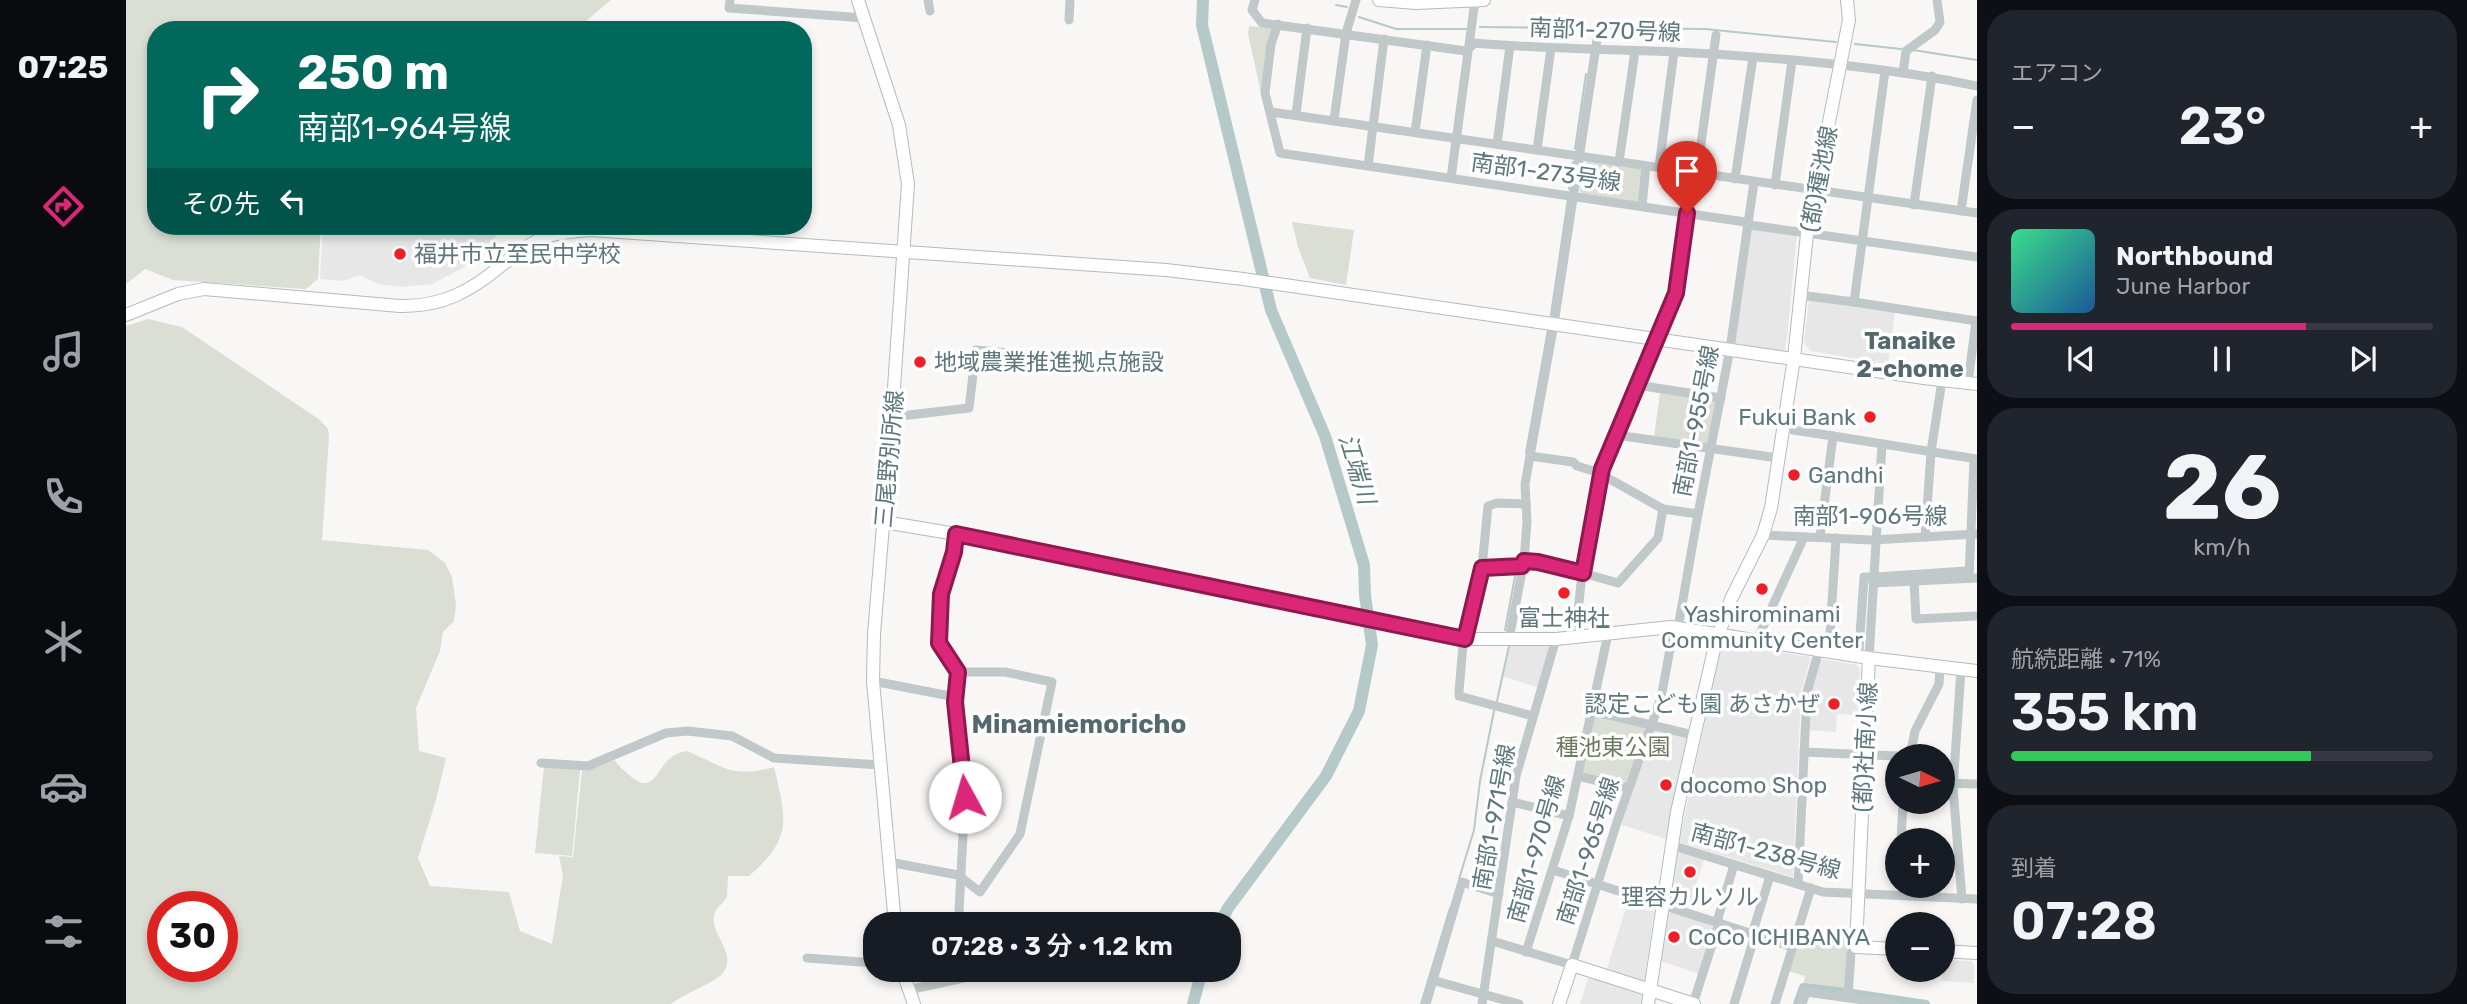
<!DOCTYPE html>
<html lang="ja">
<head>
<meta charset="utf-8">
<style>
	body { margin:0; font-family:Rubik,"Noto Sans JP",sans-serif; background:#20242c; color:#f1f3f6; height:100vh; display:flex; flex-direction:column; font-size:26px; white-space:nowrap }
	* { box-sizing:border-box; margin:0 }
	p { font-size:23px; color:#9ea1a6 }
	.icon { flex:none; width:38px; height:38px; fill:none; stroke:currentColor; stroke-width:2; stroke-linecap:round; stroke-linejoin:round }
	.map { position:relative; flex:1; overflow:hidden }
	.sheet { display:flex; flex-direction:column; gap:10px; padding:10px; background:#0d0f14; width:490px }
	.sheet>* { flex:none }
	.guide { position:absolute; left:21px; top:21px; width:665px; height:214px; border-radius:28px; box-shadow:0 4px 10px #0003; background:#00695c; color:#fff; overflow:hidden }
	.needle { width:46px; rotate:95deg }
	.controls { position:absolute; left:1759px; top:744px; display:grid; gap:14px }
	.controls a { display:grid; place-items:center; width:70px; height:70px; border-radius:50%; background:#171b24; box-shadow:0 4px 10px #0003; font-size:35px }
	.speed { position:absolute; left:21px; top:891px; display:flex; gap:14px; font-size:35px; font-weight:700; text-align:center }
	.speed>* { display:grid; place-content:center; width:91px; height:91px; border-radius:50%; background:#171b24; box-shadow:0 4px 10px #0003; line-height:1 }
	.speed .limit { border:10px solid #d22; background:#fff; color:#111 }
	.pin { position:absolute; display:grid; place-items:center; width:60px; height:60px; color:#fff; margin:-72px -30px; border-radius:50% 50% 50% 0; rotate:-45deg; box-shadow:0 0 7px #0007 }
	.pin .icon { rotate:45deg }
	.me { position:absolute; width:77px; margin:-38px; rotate:354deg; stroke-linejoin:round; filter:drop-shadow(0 0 5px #0008) }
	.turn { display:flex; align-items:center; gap:24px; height:147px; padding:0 35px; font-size:32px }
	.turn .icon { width:91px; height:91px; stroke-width:2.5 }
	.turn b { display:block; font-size:49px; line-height:60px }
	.then { display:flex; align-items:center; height:66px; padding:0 35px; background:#0003; gap:14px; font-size:26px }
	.big { font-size:52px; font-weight:600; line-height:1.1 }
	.sheet .tile { flex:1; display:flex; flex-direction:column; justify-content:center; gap:10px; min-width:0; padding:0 24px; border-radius:28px; background:#20242c }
	.sheet .dial { align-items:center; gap:0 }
	.dial b { font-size:91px; line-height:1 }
	.song { display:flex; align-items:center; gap:21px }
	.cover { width:84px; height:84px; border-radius:10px; background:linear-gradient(135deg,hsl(150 70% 55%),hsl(210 70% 35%)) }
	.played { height:7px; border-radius:4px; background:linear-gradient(90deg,#db2777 70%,#363941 70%) }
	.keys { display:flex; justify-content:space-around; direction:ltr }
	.heat { display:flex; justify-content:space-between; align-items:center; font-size:38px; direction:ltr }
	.charge { height:10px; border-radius:5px; background:linear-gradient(90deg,#34c759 71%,#363941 0) }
	.trip { position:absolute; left:737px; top:912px; width:378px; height:70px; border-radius:28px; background:#171b24; box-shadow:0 4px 10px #0003; font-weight:600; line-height:70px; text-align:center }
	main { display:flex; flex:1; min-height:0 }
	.tabs { display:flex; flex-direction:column; width:126px; justify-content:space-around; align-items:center; background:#090b0e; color:#9ea1a6 }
	.tabs .icon { width:49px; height:49px }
	.tabs .on { color:#db2777 }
	.tabs b { font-size:32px; color:#f1f3f6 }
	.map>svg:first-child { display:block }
	.built { fill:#e6e7e6 }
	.green { fill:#daded4; fill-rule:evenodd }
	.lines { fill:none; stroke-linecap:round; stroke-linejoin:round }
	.stream { stroke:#b6c9c9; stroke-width:2 }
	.canal { stroke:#b6c9c9; stroke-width:8 }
	.river { stroke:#b6c9c9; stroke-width:12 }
	.secondary-casing { stroke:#b1bbbd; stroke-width:14 }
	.street { stroke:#c1c8ca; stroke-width:9 }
	.secondary { stroke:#fff; stroke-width:12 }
	.route-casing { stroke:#8e194d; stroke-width:18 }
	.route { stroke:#db2777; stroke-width:12 }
	.poi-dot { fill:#ee1f26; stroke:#fff; stroke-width:2.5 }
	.labels { text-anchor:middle; stroke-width:7; stroke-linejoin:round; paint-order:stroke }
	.street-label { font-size:23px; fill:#5d777c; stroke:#fff }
	.poi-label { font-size:23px; fill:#5d777c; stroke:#fff; text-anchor:start }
	.park-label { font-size:23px; fill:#6c7a60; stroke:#fff }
	.neighbourhood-label { font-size:24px; font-weight:bold; fill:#54686d; stroke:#fff }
	.water-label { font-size:24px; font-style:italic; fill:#5c7c7c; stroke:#fff }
	.quarter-label { font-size:26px; font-weight:bold; fill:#54686d; stroke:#fff }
</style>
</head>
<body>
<main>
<nav class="tabs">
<b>07:25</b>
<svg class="icon on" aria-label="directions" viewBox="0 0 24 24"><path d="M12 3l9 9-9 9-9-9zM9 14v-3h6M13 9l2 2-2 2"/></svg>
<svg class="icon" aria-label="music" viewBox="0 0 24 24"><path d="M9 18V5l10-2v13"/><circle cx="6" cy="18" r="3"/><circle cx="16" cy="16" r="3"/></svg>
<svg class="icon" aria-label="phone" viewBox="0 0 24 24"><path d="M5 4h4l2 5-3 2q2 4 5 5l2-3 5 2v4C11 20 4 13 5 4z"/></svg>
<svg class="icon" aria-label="climate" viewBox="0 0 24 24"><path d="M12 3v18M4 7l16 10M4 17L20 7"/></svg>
<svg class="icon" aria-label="car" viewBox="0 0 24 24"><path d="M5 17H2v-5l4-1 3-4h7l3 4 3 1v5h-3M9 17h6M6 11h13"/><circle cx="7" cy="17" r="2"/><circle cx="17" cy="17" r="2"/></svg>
<svg class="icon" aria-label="filters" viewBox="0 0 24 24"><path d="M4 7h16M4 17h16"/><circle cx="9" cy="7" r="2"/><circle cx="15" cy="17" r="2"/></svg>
</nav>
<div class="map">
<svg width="1851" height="1004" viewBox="0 0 1851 1004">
	<rect width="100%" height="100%" fill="#f8f7f5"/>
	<!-- built -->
	<g class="built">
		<polygon points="197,226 375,226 368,239 337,268 306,284 274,287 252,284 234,275 217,281 194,279"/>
		<polygon points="1624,228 1671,234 1661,338 1659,351 1656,352 1611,346 1609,343"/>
		<polygon points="1683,300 1769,312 1762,364 1685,351 1678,343"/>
		<polygon points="1600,644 1685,657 1675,692 1667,877 1553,842 1595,647"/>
		<polygon points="1384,645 1424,645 1413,688 1377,676"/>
		<polygon points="1697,659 1731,665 1734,669 1732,715 1711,714 1710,732 1682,730 1684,694 1693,661"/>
		<polygon points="1526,729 1561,737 1540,839 1493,824"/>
		<polygon points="1554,852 1578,859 1562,910 1545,904 1551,853"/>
		<polygon points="1503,898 1529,907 1518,983 1480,972"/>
		<polygon points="1546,912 1585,925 1587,929 1573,974 1535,961 1542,913"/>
		<polygon points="1817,960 1845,961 1848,965 1848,983 1816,981"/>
		<polygon points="1463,976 1516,992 1515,1004 1454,1004"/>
	</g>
	<!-- green -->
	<g class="green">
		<polygon points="0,0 485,0 460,21 436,27 436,30 30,30 30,226 195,226 192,279 180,289 47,280 19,269 0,284"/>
		<polygon points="1123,26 1148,29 1135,93 1122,34"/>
		<polygon points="1461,162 1514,169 1517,173 1514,199 1510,202 1456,194 1454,191 1457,165"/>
		<polygon points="1166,222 1228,230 1220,285 1184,278 1172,247"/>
		<path d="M22,319L56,327L194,420L202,429L203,437L196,540L302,550L319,563L326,577L330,605L328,621L317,632L314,651L290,708L293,751L320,758L310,800L292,858L304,886L383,892L394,931L426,944L437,875L433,856L447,857L456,770L466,769L488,760C537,815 523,755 561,751C597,766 605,779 648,767C660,819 668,837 623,876H602L601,897C597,904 590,907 588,915C584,935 612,953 597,973C590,982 557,994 545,1004H0V326ZM37,906H96V966H37Z"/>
		<polygon points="1534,393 1589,401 1591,403 1583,442 1580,445 1528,437"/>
		<polygon points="1470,716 1518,727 1520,731 1501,782 1497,783 1458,774 1456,771 1467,718"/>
		<polygon points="418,766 454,770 446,856 409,853"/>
		<polygon points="1674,934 1722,936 1719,990 1677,985 1679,976 1662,971"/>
	</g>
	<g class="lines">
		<!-- stream -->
		<g class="stream">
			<polyline points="1210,5 1221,7"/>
			<polyline points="1233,17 1270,29 1340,29"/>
			<polyline points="1354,27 1579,29 1710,42"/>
			<polyline points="1729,44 1775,49"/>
			<polyline points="1787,50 1851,60"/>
			<polyline points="1449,149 1460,74"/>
			<polyline points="1443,189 1447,162"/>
			<polyline points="1425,315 1442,199"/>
			<polyline points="1400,453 1422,330"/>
			<polyline points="1379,630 1390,571"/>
			<polyline points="1371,701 1383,646"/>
			<polyline points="1333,879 1348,830 1354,781 1368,711"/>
			<polyline points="1295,1004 1324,908"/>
		</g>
		<!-- canal -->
		<g class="canal">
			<polyline points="1726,993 1800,1004"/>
			<polyline points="1671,1004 1677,987 1720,992"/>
		</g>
		<!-- river -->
		<g class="river">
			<polyline points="1077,0 1076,25 1145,310 1199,436 1238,565 1239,595 1246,645 1233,711 1200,776 1102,908 1094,924"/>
			<polyline points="1067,1004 1076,970"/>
		</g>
		<!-- secondary casing -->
		<g class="secondary-casing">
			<g id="secondary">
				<polyline points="732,0 773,125 782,184 766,417 748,634 747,681 769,924"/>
				<polyline points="1253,0 1290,3 1358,0"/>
				<path d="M0,315L52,294L78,289L274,306C316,307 345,291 376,265C390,254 405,242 422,236C436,232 450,231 465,230L1040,270L1117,279L1798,378L1851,384"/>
				<polyline points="758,522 830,534 1339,639 1430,639 1545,627 1743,658 1730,947 1771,949"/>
				<polyline points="1743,658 1851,671"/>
				<polyline points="1816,951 1851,953"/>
				<polyline points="776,970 788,1004"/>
				<polyline points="1433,1004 1446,965 1568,1004"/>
				<polyline points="1522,1004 1551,812 1589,645 1605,599 1637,535 1645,508 1668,358 1681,234 1723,20 1721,0"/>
			</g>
		</g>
		<!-- street -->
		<g class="street">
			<polyline points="604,0 603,8 738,18"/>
			<polyline points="802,0 804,11"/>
			<path d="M1129,0L1126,10L1136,23L1340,51L1349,43C1429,50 1508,49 1588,54C1676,60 1765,68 1851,86"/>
			<polyline points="943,20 944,0"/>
			<polyline points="1152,24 1145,44 1139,93 1154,153 1619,222 1624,225 1851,257"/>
			<polyline points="1759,71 1728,302 1851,321"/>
			<polyline points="1777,73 1780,51 1809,30 1814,22 1811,0"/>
			<polyline points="1145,112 1851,213"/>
			<polyline points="1170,114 1181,28"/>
			<polyline points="1208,120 1220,33 1230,0"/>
			<polyline points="1289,132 1301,45"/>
			<polyline points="1371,144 1384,46"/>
			<polyline points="1411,150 1425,48"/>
			<polyline points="1493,162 1509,51"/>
			<polyline points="1242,166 1258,39"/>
			<polyline points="1533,167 1548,52"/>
			<polyline points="1571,173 1590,35"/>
			<polyline points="1325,178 1348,8 1352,0"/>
			<polyline points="1609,179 1627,57"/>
			<polyline points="1649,185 1666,61"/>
			<polyline points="1788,205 1806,76"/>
			<polyline points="1516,206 1520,166"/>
			<polyline points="1835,211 1851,100"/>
			<polyline points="1681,296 1728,302"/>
			<polyline points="1842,383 1850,321"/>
			<polyline points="1511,385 1595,398"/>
			<polyline points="766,417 843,408 850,350 917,356"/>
			<polyline points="1667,430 1707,436"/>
			<polyline points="1490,435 1645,457"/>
			<polyline points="1404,456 1428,324 1472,33"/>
			<polyline points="1400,504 1371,503 1362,506 1356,567 1337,644 1333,692 1333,696 1407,716"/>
			<polyline points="830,534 828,552 815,594 813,644 832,672 829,702 839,797 833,911 838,924"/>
			<polyline points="1637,535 1746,540 1851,534"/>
			<polyline points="1694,537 1707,436 1851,459"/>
			<polyline points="1799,537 1805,452 1815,387"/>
			<polyline points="1398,561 1432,566 1492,583 1532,538 1537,509"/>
			<polyline points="1356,568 1396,566"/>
			<polyline points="1750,577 1840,571"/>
			<polyline points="1843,578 1848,459"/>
			<polyline points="1788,581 1790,619 1851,616"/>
			<polyline points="1747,583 1851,578"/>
			<polyline points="1454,638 1452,612 1456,573 1475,474 1550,294 1561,213"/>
			<polyline points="1383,639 1398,561 1401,522 1399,484 1404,456 1447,462 1451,466 1471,472 1537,509 1572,514"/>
			<polyline points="1631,640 1678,537"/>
			<polyline points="1733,650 1738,577 1744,577"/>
			<polyline points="1703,651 1710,538"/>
			<polyline points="1743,658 1756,444"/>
			<polyline points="1835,669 1827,788 1836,899"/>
			<polyline points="747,681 829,697"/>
			<polyline points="1466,711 1563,734"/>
			<polyline points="1678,752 1771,756"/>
			<polyline points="1784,756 1789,731 1813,684 1814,667"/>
			<polyline points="415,763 462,766 540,733 562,731 606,736 648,758 754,765"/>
			<polyline points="1452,776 1502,788"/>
			<polyline points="1816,783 1851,784"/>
			<polyline points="1386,802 1443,816"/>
			<polyline points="1775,840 1777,802"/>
			<polyline points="1545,845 1697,892 1851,899"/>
			<polyline points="763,862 832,875 854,892 894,834 926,682 879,672 832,672"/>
			<polyline points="1427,870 1667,947"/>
			<polyline points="1672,884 1681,692 1693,650"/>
			<polyline points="1366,941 1446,965 1491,822 1535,698 1547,633 1553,622 1572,514 1604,349 1628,182"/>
			<polyline points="1400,952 1443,816 1482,634"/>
			<polyline points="681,958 749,963"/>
			<polyline points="1306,980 1393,1004"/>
			<polyline points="782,990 856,974 860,970"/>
			<polyline points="1722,997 1725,953"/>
			<polyline points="1300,1004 1336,882 1373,894"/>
			<polyline points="1356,1004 1390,776 1430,639"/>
			<polyline points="1567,1004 1593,923 1592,918 1608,865"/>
			<polyline points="1608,1004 1629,935 1628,928 1644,876"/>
			<polyline points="1649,1004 1685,888"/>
			<polyline points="1676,1004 1680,992 1766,1004"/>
		</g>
		<!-- secondary -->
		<use href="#secondary" class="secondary"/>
	</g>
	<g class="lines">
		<!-- route casing -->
		<g class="route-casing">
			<polyline id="route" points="839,797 829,702 832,672 813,643 815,594 828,552 830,534 1339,639 1356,568 1396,566 1398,561 1412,562 1457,573 1476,469 1550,293 1561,213"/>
		</g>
		<!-- route -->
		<use href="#route" class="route"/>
	</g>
	<!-- markers -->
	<g class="poi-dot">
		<circle cx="274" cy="254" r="7"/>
		<circle cx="794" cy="362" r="7"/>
		<circle cx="1744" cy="417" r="7"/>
		<circle cx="1668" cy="475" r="7"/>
		<circle cx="1636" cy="589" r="7"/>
		<circle cx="1438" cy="593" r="7"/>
		<circle cx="1708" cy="704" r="7"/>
		<circle cx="1540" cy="785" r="7"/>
		<circle cx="1564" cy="872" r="7"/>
		<circle cx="1548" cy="937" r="7"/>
	</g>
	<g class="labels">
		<!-- street labels -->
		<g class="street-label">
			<text transform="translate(1479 30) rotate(2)" y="8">南部1-270号線</text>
			<text transform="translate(1420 172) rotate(8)" y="8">南部1-273号線</text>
			<text transform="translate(1693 179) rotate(-79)" y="8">(都)種池線</text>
			<text transform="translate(1570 421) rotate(-79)" y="8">南部1-955号線</text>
			<text transform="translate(763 459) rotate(-85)" y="8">三尾野別所線</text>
			<text x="1744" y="524">南部1-906号線</text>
			<text transform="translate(1739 747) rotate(-87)" y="8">(都)社南小線</text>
			<text transform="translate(1368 817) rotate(-80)" y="8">南部1-971号線</text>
			<text transform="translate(1410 849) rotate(-74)" y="8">南部1-970号線</text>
			<text transform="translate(1462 851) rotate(-72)" y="8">南部1-965号線</text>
			<text transform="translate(1640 851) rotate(15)" y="8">南部1-238号線</text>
		</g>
		<!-- poi labels -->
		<g class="poi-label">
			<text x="288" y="262">福井市立至民中学校</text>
			<text x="808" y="370">地域農業推進拠点施設</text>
			<text x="1730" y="425" text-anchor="end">Fukui Bank</text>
			<text x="1682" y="483">Gandhi</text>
			<text x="1636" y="622" text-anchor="middle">Yashirominami<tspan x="1636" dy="26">Community Center</tspan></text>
			<text x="1438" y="626" text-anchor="middle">富士神社</text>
			<text x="1694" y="712" text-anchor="end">認定こども園 あさかぜ</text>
			<text x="1554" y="793">docomo Shop</text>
			<text x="1564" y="905" text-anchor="middle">理容カルソル</text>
			<text x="1562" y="945">CoCo ICHIBANYA</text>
		</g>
		<!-- park labels -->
		<g class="park-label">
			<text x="1487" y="755">種池東公園</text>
		</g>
		<!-- neighbourhood labels -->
		<g class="neighbourhood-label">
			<text x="1784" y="349">Tanaike<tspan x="1784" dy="28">2-chome</tspan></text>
		</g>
		<!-- water labels -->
		<g class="water-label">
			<text transform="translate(1231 469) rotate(73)" y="8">江端川</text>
		</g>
		<!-- quarter labels -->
		<g class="quarter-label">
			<text x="953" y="733">Minamiemoricho</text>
		</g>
	</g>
</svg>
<div class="controls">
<a><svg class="needle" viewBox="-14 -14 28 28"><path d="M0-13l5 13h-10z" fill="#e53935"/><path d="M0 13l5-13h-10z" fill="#9ea1a6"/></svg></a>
<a>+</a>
<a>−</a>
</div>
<div class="speed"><div class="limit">30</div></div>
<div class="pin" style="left:1561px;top:213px;background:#d93025"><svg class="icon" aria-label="arrive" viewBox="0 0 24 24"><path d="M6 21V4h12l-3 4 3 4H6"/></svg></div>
<svg class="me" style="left:839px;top:797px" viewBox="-20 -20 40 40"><circle r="19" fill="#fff"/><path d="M0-13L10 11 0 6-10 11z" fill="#db2777"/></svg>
<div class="trip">07:28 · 3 分 · 1.2 km</div>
<div class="guide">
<div class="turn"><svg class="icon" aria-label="right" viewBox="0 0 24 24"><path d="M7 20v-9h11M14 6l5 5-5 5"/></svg><div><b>250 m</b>南部1-964号線</div></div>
<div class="then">その先<svg class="icon" aria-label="left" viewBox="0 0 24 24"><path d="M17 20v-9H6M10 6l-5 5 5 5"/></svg></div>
</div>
</div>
<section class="sheet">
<div class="tile"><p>エアコン</p>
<div class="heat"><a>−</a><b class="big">23°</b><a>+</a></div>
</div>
<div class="tile">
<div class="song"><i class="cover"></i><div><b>Northbound</b><p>June Harbor</p></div></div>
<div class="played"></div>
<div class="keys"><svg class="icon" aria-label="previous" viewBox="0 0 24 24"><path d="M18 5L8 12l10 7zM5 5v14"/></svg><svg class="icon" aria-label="pause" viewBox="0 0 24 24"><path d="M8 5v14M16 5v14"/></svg><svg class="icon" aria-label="next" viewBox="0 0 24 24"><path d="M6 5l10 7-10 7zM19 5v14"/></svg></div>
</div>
<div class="tile dial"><b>26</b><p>km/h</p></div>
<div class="tile"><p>航続距離 · 71%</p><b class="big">355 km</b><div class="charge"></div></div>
<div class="tile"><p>到着</p><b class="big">07:28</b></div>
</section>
</main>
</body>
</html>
